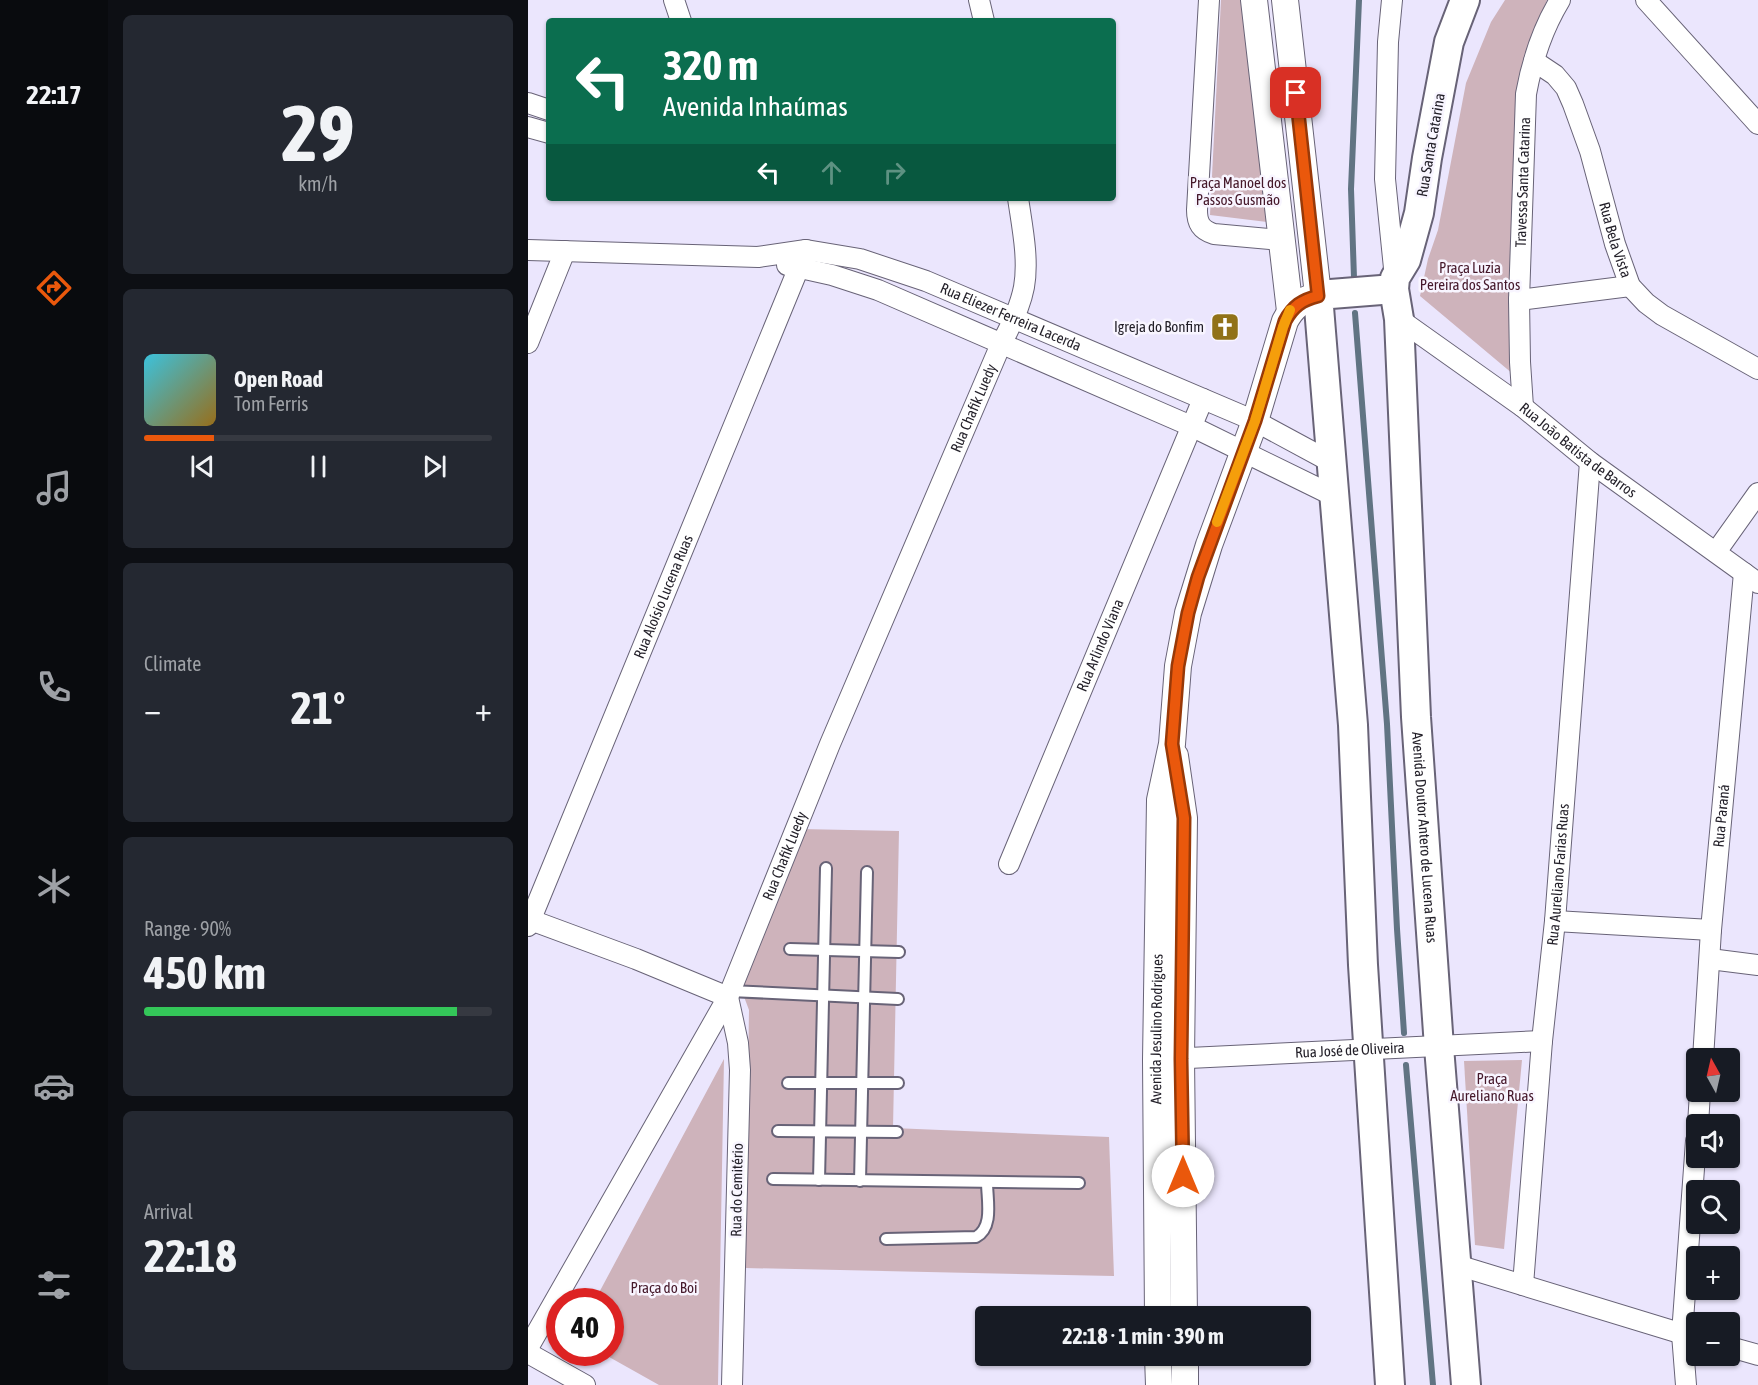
<!DOCTYPE html>
<html lang="en">
<head>
<meta charset="utf-8">
<style>
	body { margin:0; font-family:"Asap Condensed",sans-serif; background:#242831; color:#f1f3f6; height:100vh; display:flex; flex-direction:column; font-size:22px; white-space:nowrap }
	* { box-sizing:border-box; margin:0 }
	p { font-size:20px; color:#9ea1a6 }
	.icon { flex:none; width:33px; height:33px; fill:none; stroke:currentColor; stroke-width:2; stroke-linecap:round; stroke-linejoin:round }
	.map { position:relative; flex:1; overflow:hidden }
	.details { display:flex; flex-direction:column; gap:15px; padding:15px; background:#0d0f14; width:420px }
	.details>* { flex:none }
	.banner { position:absolute; left:18px; top:18px; width:570px; height:183px; border-radius:6px; box-shadow:0 2px 4px #0004; background:#0b6e4f; color:#fff; overflow:hidden }
	.needle { width:39px; rotate:352deg }
	.buttons { position:absolute; left:1158px; top:1048px; display:grid; gap:12px }
	.buttons a { display:grid; place-items:center; width:54px; height:54px; border-radius:6px; background:#171b24; box-shadow:0 2px 4px #0004; font-size:30px }
	.speed { position:absolute; left:18px; top:1288px; display:flex; gap:12px; font-size:30px; font-weight:700; text-align:center }
	.speed>* { display:grid; place-content:center; width:78px; height:78px; border-radius:50%; background:#171b24; box-shadow:0 2px 4px #0004; line-height:1 }
	.speed .limit { border:9px solid #d22; background:#fff; color:#111 }
	.pin { position:absolute; display:grid; place-items:center; width:51px; height:51px; color:#fff; margin:-26px; border-radius:12px; box-shadow:0 3px 9px #0006 }
	.me { position:absolute; width:66px; margin:-33px; rotate:0deg; stroke-linejoin:round; filter:drop-shadow(0 0 4px #0008) }
	.turn { display:flex; align-items:center; gap:21px; height:126px; padding:0 18px; font-size:27px }
	.turn .icon { width:78px; height:78px; stroke-width:2.5 }
	.turn b { display:block; font-size:42px; line-height:51px }
	.lanes { display:flex; align-items:center; height:57px; padding:0 18px; background:#0003; justify-content:center; gap:30px; direction:ltr }
	.lanes .off { opacity:.35 }
	.big { font-size:45px; font-weight:700; line-height:1.1 }
	.details .widget { flex:1; display:flex; flex-direction:column; justify-content:center; gap:9px; min-width:0; padding:0 21px; border-radius:9px; background:#242831 }
	.details .dial { align-items:center; gap:0 }
	.dial b { font-size:78px; line-height:1 }
	.song { display:flex; align-items:center; gap:18px }
	.cover { width:72px; height:72px; border-radius:9px; background:linear-gradient(135deg,hsl(190 70% 55%),hsl(40 70% 35%)) }
	.played { height:6px; border-radius:3px; background:linear-gradient(90deg,#ea580c 20%,#363941 20%) }
	.keys { display:flex; justify-content:space-around; direction:ltr }
	.heat { display:flex; justify-content:space-between; align-items:center; font-size:33px; direction:ltr }
	.charge { height:9px; border-radius:4px; background:linear-gradient(90deg,#34c759 90%,#363941 0) }
	.trip { position:absolute; left:447px; top:1306px; width:336px; height:60px; border-radius:6px; background:#171b24; box-shadow:0 2px 4px #0004; font-weight:700; line-height:60px; text-align:center }
	main { display:flex; flex:1; min-height:0 }
	.tab-bar { display:flex; flex-direction:column; width:108px; justify-content:space-around; align-items:center; background:#090b0e; color:#9ea1a6 }
	.tab-bar .icon { width:42px; height:42px }
	.tab-bar .current { color:#ea580c }
	.tab-bar b { font-size:27px; color:#f1f3f6 }
	.map>svg:first-child { display:block }
	.green { fill:#ceb3bb }
	.lines { fill:none; stroke-linecap:round; stroke-linejoin:round }
	.stream { stroke:#617483; stroke-width:6 }
	.service-casing { stroke:#686377; stroke-width:14 }
	.minor-casing { stroke:#686377; stroke-width:22 }
	.tertiary-casing { stroke:#686377; stroke-width:28 }
	.secondary-casing { stroke:#686377; stroke-width:32 }
	.service { stroke:#fff; stroke-width:10 }
	.minor { stroke:#fff; stroke-width:20 }
	.tertiary { stroke:#fff; stroke-width:26 }
	.secondary { stroke:#fff; stroke-width:28 }
	.route-casing { stroke:#983908; stroke-width:15 }
	.route { stroke:#ea580c; stroke-width:10 }
	.slow { stroke:#f59e0b; stroke-width:10 }
	.labels { text-anchor:middle; stroke-width:5; stroke-linejoin:round; paint-order:stroke }
	.street-label { font-size:15px; fill:#221f28; stroke:#f8f5ff }
	.park-label { font-size:15px; fill:#45182a; stroke:#f8f5ff }
	.poi-label { font-size:15px; fill:#221f28; stroke:#f8f5ff; text-anchor:end }
</style>
</head>
<body>
<main>
<nav class="tab-bar">
<b>22:17</b>
<svg class="icon current" aria-label="directions" viewBox="0 0 24 24"><path d="M12 3l9 9-9 9-9-9zM9 14v-3h6M13 9l2 2-2 2"/></svg>
<svg class="icon" aria-label="music" viewBox="0 0 24 24"><path d="M9 18V5l10-2v13"/><circle cx="6" cy="18" r="3"/><circle cx="16" cy="16" r="3"/></svg>
<svg class="icon" aria-label="phone" viewBox="0 0 24 24"><path d="M5 4h4l2 5-3 2q2 4 5 5l2-3 5 2v4C11 20 4 13 5 4z"/></svg>
<svg class="icon" aria-label="climate" viewBox="0 0 24 24"><path d="M12 3v18M4 7l16 10M4 17L20 7"/></svg>
<svg class="icon" aria-label="car" viewBox="0 0 24 24"><path d="M5 17H2v-5l4-1 3-4h7l3 4 3 1v5h-3M9 17h6M6 11h13"/><circle cx="7" cy="17" r="2"/><circle cx="17" cy="17" r="2"/></svg>
<svg class="icon" aria-label="filters" viewBox="0 0 24 24"><path d="M4 7h16M4 17h16"/><circle cx="9" cy="7" r="2"/><circle cx="15" cy="17" r="2"/></svg>
</nav>
<section class="details">
<div class="widget dial"><b>29</b><p>km/h</p></div>
<div class="widget">
<div class="song"><i class="cover"></i><div><b>Open Road</b><p>Tom Ferris</p></div></div>
<div class="played"></div>
<div class="keys"><svg class="icon" aria-label="previous" viewBox="0 0 24 24"><path d="M18 5L8 12l10 7zM5 5v14"/></svg><svg class="icon" aria-label="pause" viewBox="0 0 24 24"><path d="M8 5v14M16 5v14"/></svg><svg class="icon" aria-label="next" viewBox="0 0 24 24"><path d="M6 5l10 7-10 7zM19 5v14"/></svg></div>
</div>
<div class="widget"><p>Climate</p>
<div class="heat"><a>−</a><b class="big">21°</b><a>+</a></div>
</div>
<div class="widget"><p>Range · 90%</p><b class="big">450 km</b><div class="charge"></div></div>
<div class="widget"><p>Arrival</p><b class="big">22:18</b></div>
</section>
<div class="map">
<svg width="1230" height="1385" viewBox="0 0 1230 1385">
	<rect width="100%" height="100%" fill="#ebe6fd"/>
	<!-- green -->
	<g class="green">
		<polygon points="693,0 716,0 739,222 682,215"/>
		<polygon points="977,0 1019,0 1003,44 985,374 892,296 900,259 910,230 938,83 963,22"/>
		<polygon points="272,829 371,831 365,1128 581,1137 586,1276 217,1268 221,1010 209,978"/>
		<polygon points="196,1059 190,1385 131,1385 74,1353 82,1353 82,1302 66,1302"/>
		<polygon points="994,1060 976,1249 947,1245 936,1061"/>
	</g>
	<g class="lines">
		<!-- stream -->
		<g class="stream">
			<polyline points="826,278 823,189 831,0"/>
			<polyline points="827,313 859,724 869,929 876,1033"/>
			<polyline points="878,1065 905,1385"/>
		</g>
		<!-- service casing -->
		<g class="service-casing">
			<g id="service">
				<polyline points="262,949 371,952"/>
				<polyline points="202,991 370,999"/>
				<polyline points="260,1083 370,1083"/>
				<polyline points="250,1131 369,1132"/>
				<polyline points="245,1179 551,1183"/>
				<polyline points="291,1180 298,868"/>
				<polyline points="332,1181 339,872"/>
				<path d="M358,1239L448,1237C466,1227 459,1200 459,1182"/>
			</g>
		</g>
		<!-- minor casing -->
		<g class="minor-casing">
			<g id="minor">
				<polyline points="146,0 153,21"/>
				<polyline points="451,0 456,21"/>
				<path d="M681,0L669,210C669,223 673,230 686,234L753,240"/>
				<polyline points="864,0 860,42 857,179 867,278"/>
				<polyline points="1118,0 1230,124"/>
				<path id="s1" d="M1006,61L1027,75L1038,88L1045,104L1062,151L1087,244L1102,286L1118,303L1134,315L1230,369"/>
				<polyline points="0,103 21,110"/>
				<polyline points="0,127 21,133"/>
				<path id="s2" d="M0,250L230,257L278,250L332,259L398,281L727,421L803,462"/>
				<polyline points="259,265 304,275 350,290 663,426 806,496"/>
				<polyline points="991,300 1102,286"/>
				<path id="s3" d="M871,319L995,407L1062,462L1230,583"/>
				<polyline points="0,343 37,251"/>
				<path id="s4" d="M995,407L992,362L991,300L998,94C1004,61 1015,28 1032,0"/>
				<polyline points="1188,552 1230,493"/>
				<path id="s5" d="M481,864L675,399"/>
				<polyline points="0,919 108,959 200,997"/>
				<polyline points="1027,921 1183,930"/>
				<path id="s6" d="M0,926L278,250"/>
				<polyline points="1182,959 1230,965"/>
				<polyline points="200,997 210,1043 212,1070 204,1385"/>
				<path id="s7" d="M640,1059L1014,1041"/>
				<path id="s8" d="M1175,1059L1183,930L1216,573"/>
				<polyline points="1170,1125 1172,1092"/>
				<polyline points="929,1265 1168,1338"/>
				<path id="s9" d="M995,1285L1014,1041L1027,921L1062,462"/>
				<polyline points="1202,1347 1230,1355"/>
				<path id="s10" d="M0,1348L200,997L302,744L473,344C483,326 492,308 496,287C501,259 494,226 490,198"/>
				<polyline points="0,1353 57,1385"/>
				<polyline points="1158,1385 1154,1334 1168,1141"/>
			</g>
		</g>
		<!-- tertiary casing -->
		<g class="tertiary-casing">
			<g id="tertiary">
				<polyline points="726,0 762,311"/>
				<polyline points="647,756 656,818 653,1058 656,1317"/>
				<path id="s11" d="M630,1317L628,1060L632,800L644,744L650,666L660,613L681,545L727,421L757,321C765,306 774,300 790,295L757,0"/>
				<polyline points="630,1356 631,1385"/>
				<polyline points="657,1356 657,1385"/>
			</g>
		</g>
		<!-- secondary casing -->
		<g class="secondary-casing">
			<g id="secondary">
				<path id="s12" d="M937,0L921,42L899,158L891,213L878,260L867,278L866,289L871,319L888,717L911,1047L938,1385"/>
				<polyline points="862,1385 835,965 825,725 790,295 866,289"/>
			</g>
		</g>
		<!-- service -->
		<use href="#service" class="service"/>
		<!-- minor -->
		<use href="#minor" class="minor"/>
		<!-- tertiary -->
		<use href="#tertiary" class="tertiary"/>
		<!-- secondary -->
		<use href="#secondary" class="secondary"/>
	</g>
	<g class="lines">
		<!-- route casing -->
		<g class="route-casing">
			<path id="route" d="M655,1176L653,1059L656,818L644,744L650,666L660,613L670,577L727,421L757,321C765,306 774,300 790,296L768,93"/>
		</g>
		<!-- route -->
		<use href="#route" class="route"/>
		<!-- slow -->
		<polyline class="slow" points="689,522 727,421 755,327 762,310"/>
	</g>
	<!-- icons -->
	<defs>
		<g id="church-square" transform="scale(1.5)"><rect x="-9" y="-9" width="18" height="18" rx="4" fill="#917218" stroke="#f8f5ff"/><path d="M-1.2-6h2.4v3.5h3.3v2.4h-3.3V6h-2.4V-.1h-3.3v-2.4h3.3Z" fill="#fff"/></g>
	</defs>
	<g fill-rule="evenodd">
		<use href="#church-square" x="697" y="327"/>
	</g>
	<g class="labels">
		<!-- street labels -->
		<g class="street-label">
			<text transform="translate(903 145) rotate(-80)" y="5">Rua Santa Catarina</text>
			<text dy="5" stroke="none"><textPath href="#s4" startOffset="225">Travessa Santa Catarina</textPath></text>
			<text dy="5" stroke="none"><textPath href="#s1" startOffset="202">Rua Bela Vista</textPath></text>
			<text dy="5" stroke="none"><textPath href="#s2" startOffset="495">Rua Eliezer Ferreira Lacerda</textPath></text>
			<text dy="5" stroke="none"><textPath href="#s10" startOffset="1042">Rua Chafik Luedy</textPath></text>
			<text dy="5" stroke="none"><textPath href="#s3" startOffset="222">Rua João Batista de Barros</textPath></text>
			<text dy="5" stroke="none"><textPath href="#s6" startOffset="356">Rua Aloísio Lucena Ruas</textPath></text>
			<text dy="5" stroke="none"><textPath href="#s5" startOffset="237">Rua Arlindo Viana</textPath></text>
			<text dy="5" stroke="none"><textPath href="#s8" startOffset="244">Rua Paraná</textPath></text>
			<text dy="5" stroke="none"><textPath href="#s12" startOffset="849">Avenida Doutor Antero de Lucena Ruas</textPath></text>
			<text dy="5" stroke="none"><textPath href="#s10" startOffset="556">Rua Chafik Luedy</textPath></text>
			<text dy="5" stroke="none"><textPath href="#s9" startOffset="412">Rua Aureliano Farias Ruas</textPath></text>
			<text dy="5" stroke="none"><textPath href="#s11" startOffset="288">Avenida Jesulino Rodrigues</textPath></text>
			<text dy="5" stroke="none"><textPath href="#s7" startOffset="182">Rua José de Oliveira</textPath></text>
			<text transform="translate(209 1190) rotate(-89)" y="5">Rua do Cemitério</text>
		</g>
		<!-- park labels -->
		<g class="park-label">
			<text x="710" y="188">Praça Manoel dos<tspan x="710" dy="17">Passos Gusmão</tspan></text>
			<text x="942" y="273">Praça Luzia<tspan x="942" dy="17">Pereira dos Santos</tspan></text>
			<text x="964" y="1084">Praça<tspan x="964" dy="17">Aureliano Ruas</tspan></text>
			<text x="136" y="1293">Praça do Boi</text>
		</g>
		<!-- poi labels -->
		<g class="poi-label">
			<text x="676" y="332">Igreja do Bonfim</text>
		</g>
	</g>
</svg>
<div class="buttons">
<a><svg class="needle" viewBox="-14 -14 28 28"><path d="M0-13l5 13h-10z" fill="#e53935"/><path d="M0 13l5-13h-10z" fill="#9ea1a6"/></svg></a>
<a><svg class="icon" aria-label="sound" viewBox="0 0 24 24"><path d="M4 9h4l5-4v14l-5-4H4zM17 9q2 3 0 6"/></svg></a>
<a><svg class="icon" aria-label="search" viewBox="0 0 24 24"><circle cx="10" cy="10" r="6"/><path d="M15 15l6 6"/></svg></a>
<a>+</a>
<a>−</a>
</div>
<div class="speed"><div class="limit">40</div></div>
<div class="pin" style="left:768px;top:93px;background:#d93025"><svg class="icon" aria-label="arrive" viewBox="0 0 24 24"><path d="M6 21V4h12l-3 4 3 4H6"/></svg></div>
<svg class="me" style="left:655px;top:1176px" viewBox="-20 -20 40 40"><circle r="19" fill="#fff"/><path d="M0-13L10 11 0 6-10 11z" fill="#ea580c"/></svg>
<div class="trip">22:18 · 1 min · 390 m</div>
<div class="banner">
<div class="turn"><svg class="icon" aria-label="left" viewBox="0 0 24 24"><path d="M17 20v-9H6M10 6l-5 5 5 5"/></svg><div><b>320 m</b>Avenida Inhaúmas</div></div>
<div class="lanes"><svg class="icon" aria-label="left" viewBox="0 0 24 24"><path d="M17 20v-9H6M10 6l-5 5 5 5"/></svg><svg class="icon off" aria-label="ahead" viewBox="0 0 24 24"><path d="M12 20V5M6 11l6-6 6 6"/></svg><svg class="icon off" aria-label="right" viewBox="0 0 24 24"><path d="M7 20v-9h11M14 6l5 5-5 5"/></svg></div>
</div>
</div>
</main>
</body>
</html>
